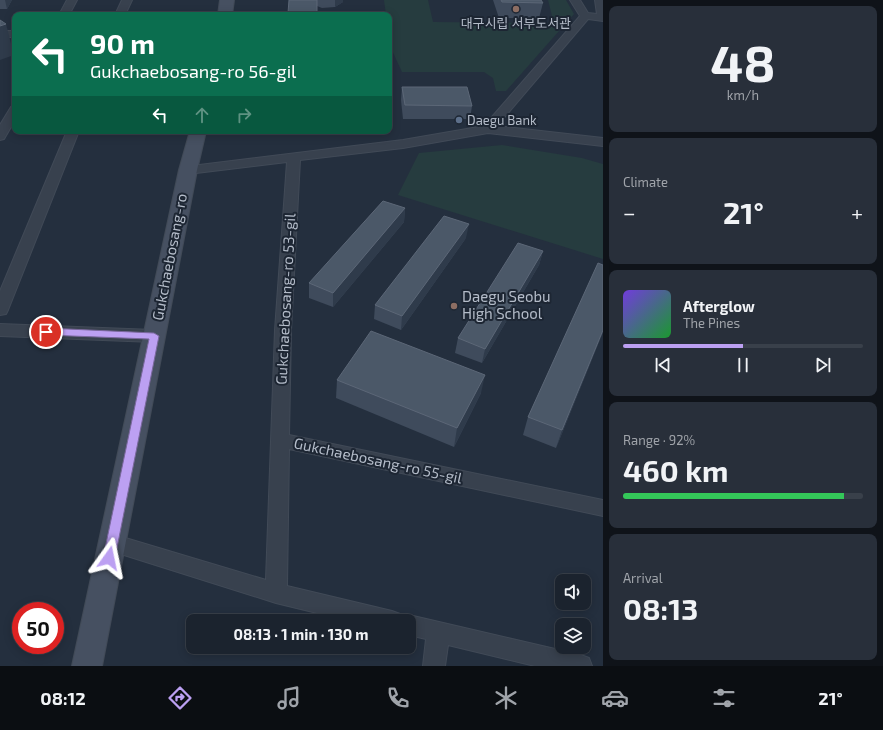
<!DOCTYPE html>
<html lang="en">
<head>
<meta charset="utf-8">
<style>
	body { margin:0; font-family:"Exo 2","Noto Sans KR",sans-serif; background:#282f3a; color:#f1f3f6; height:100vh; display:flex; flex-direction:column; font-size:15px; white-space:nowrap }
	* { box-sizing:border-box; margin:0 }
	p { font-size:13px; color:#a0a4aa }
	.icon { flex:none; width:22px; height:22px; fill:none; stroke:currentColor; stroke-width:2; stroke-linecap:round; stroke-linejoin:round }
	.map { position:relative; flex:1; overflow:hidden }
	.sheet { display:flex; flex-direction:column; gap:6px; padding:6px; background:#0f1319; width:280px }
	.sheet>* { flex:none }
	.hud { position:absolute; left:12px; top:12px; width:380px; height:122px; border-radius:8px; box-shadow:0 2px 10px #0003,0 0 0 1px #39404a; background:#0b6e4f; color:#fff; overflow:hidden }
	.tools { position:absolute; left:555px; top:574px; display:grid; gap:8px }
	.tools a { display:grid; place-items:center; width:36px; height:36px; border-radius:8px; background:#1b232e; box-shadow:0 2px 10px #0003,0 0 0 1px #39404a; font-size:20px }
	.speed { position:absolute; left:12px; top:602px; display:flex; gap:8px; font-size:20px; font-weight:700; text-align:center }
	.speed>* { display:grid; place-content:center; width:52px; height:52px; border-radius:50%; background:#1b232e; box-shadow:0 2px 10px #0003,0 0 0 1px #39404a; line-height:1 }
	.speed .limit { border:6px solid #d22; background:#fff; color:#111 }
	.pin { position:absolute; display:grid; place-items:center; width:34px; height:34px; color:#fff; margin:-17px; border:2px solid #fff; border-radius:50%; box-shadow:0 1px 4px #0007 }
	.me { position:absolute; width:44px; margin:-22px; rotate:12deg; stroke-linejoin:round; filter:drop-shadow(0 0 3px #0008) }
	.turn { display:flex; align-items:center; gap:14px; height:84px; padding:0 12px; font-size:18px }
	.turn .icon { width:52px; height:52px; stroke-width:2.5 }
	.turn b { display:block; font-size:28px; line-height:34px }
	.lanes { display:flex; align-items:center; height:38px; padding:0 12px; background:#0003; justify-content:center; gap:20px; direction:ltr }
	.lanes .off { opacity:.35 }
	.big { font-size:30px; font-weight:700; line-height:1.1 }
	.sheet .card { flex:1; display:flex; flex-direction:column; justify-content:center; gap:6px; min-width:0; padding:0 14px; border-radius:8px; background:#282f3a }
	.sheet .dial { align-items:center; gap:0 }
	.dial b { font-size:52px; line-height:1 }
	.song { display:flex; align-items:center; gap:12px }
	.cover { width:48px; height:48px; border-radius:6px; background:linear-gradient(135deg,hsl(260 70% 55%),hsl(130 70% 35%)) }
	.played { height:4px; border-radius:2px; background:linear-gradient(90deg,#bca0f2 50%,#39404a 50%) }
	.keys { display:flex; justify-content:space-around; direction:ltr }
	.heat { display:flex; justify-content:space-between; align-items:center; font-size:22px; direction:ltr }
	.charge { height:6px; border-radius:3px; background:linear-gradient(90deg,#34c759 92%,#39404a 0) }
	.trip { position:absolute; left:186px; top:614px; width:230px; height:40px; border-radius:8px; background:#1b232e; box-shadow:0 2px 10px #0003,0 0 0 1px #39404a; font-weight:700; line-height:40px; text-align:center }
	.tab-bar { display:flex; height:64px; justify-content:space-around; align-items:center; background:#0b0e12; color:#a0a4aa }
	.tab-bar .icon { width:28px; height:28px }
	.tab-bar .selected { color:#bca0f2 }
	.tab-bar b { font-size:18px; color:#f1f3f6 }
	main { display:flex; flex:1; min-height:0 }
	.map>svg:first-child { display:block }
	.green { fill:#263c3f }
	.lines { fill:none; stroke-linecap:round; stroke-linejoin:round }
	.minor-casing { stroke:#414a57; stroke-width:2 }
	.secondary-casing { stroke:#414a57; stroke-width:2 }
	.minor { fill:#38414e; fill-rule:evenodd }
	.secondary { fill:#465061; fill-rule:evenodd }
	.wall { fill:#3f4b5c }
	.shaded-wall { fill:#2f3b4b }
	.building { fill:#4b5868; stroke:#5c6777 }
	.route { fill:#bca0f2; stroke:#7a689d }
	.education-dot { fill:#8d6e63; stroke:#1d2633; stroke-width:1.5 }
	.service-dot { fill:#5c6f8a; stroke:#1d2633; stroke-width:1.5 }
	.labels { text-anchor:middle; stroke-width:4; stroke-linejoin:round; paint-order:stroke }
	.far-poi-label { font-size:13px; fill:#b4bcc9; stroke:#1d2633 }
	.street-label { font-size:15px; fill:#b4bcc9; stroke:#1d2633 }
	.poi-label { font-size:15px; fill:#b4bcc9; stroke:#1d2633; text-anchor:start }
</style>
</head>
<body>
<main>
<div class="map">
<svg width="603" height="666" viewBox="0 0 603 666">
	<rect width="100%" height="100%" fill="#242f3e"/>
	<!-- green -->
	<g class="green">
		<polygon points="384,0 428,0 433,22 550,23 552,16 548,0 566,0 574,14 506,91 496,91 493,78 484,72 402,72 389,44 389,15 386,15"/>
		<polygon points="502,145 582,158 603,164 603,259 398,195 419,153"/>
	</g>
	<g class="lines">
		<!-- minor casing -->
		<g class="minor-casing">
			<g id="minor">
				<polygon points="67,0 77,0 69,15 59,15"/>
				<polygon points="122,0 132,0 125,15 115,15"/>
				<polygon points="570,0 580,0 588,13 597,14 595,0 603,0 603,21 588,19 497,126 603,138 603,146 488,133 403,148 300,160 291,330 289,435 603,500 603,516 289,449 287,586 392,611 400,614 401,618 409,615 581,655 589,658 592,666 535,666 448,645 445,666 423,666 426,639 409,635 409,621 350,621 276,603 105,549 102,543 105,537 112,534 266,580 275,330 287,162 188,174 183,173 182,170 183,167 403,140 484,126 580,16"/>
				<rect x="0" y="31" width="15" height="6"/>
				<polygon points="15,105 15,120 4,139 0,140 0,125 11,107"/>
				<polygon points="67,131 79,131 8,310 6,314 0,315 0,291"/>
				<polygon points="0,324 154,330 160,332 162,336 160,340 154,342 0,336"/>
			</g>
		</g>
		<!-- secondary casing -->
		<g class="secondary-casing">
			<g id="secondary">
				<polygon points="220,0 234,0 232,15 218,15"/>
				<polygon points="190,131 206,131 197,170 102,666 72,666 179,170"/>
			</g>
		</g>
		<!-- minor -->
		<use href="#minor" class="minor"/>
		<!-- secondary -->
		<use href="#secondary" class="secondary"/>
	</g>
	<!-- wall -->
	<g class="wall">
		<polygon points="0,0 12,0 7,9 0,9"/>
		<polygon points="289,0 343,0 343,2 335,7 322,8 317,6 317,15 288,15"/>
		<polygon points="493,0 541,0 543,3 539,18 499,18"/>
		<polygon points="402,87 472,106 470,119 403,119 401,100"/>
		<polygon points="389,94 391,115 390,129 389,129"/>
		<rect x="293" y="131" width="38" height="1"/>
		<polygon points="405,208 404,222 333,307 309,298 309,283"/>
		<polygon points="466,238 401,330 374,319 375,305"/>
		<polygon points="543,251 539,265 482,363 455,353 458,338"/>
		<polygon points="603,265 603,332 556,448 523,435 528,417"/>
		<polygon points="337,380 481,393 454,447 336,398"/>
	</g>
	<!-- shaded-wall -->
	<g class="shaded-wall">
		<polygon points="5,0 12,0 7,9"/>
		<polygon points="335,0 343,0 343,2 335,7"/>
		<polygon points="6,24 14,55 0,60 0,26"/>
		<polygon points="405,208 404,222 333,307 333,293"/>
		<polygon points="469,224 466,238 401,330 402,316"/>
		<polygon points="543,251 539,265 482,363 485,349"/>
		<polygon points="603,330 603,332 556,448 562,430"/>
		<polygon points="485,375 481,393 454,447 457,428"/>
	</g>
	<!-- building -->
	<g class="building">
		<polygon points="289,0 317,0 317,13 288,13"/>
		<polygon points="501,0 541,0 543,3 502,2"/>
		<polygon points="0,20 6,24 0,26"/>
		<polygon points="402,87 467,87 472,106 405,105"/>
		<polygon points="389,94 391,115 389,115"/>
		<polygon points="383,201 405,208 333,293 309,283"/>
		<polygon points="444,216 469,224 402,316 375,305"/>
		<polygon points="518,243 543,251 485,349 458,338"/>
		<polygon points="598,263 603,265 603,330 562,430 528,417"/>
		<polygon points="371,331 485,375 457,428 337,380"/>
	</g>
	<!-- route -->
	<polygon class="route" points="46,328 154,333 159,336 115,558 113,562 109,563 105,562 103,558 149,339 46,335 42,332"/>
	<!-- markers -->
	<g class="education-dot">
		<circle cx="516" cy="9" r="4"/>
		<circle cx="454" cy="306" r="4"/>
	</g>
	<circle class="service-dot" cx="459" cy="120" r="4"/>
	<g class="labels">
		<!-- far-poi labels -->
		<g class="far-poi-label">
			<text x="516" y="28">대구시립 서부도서관</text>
			<text x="467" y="125" text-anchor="start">Daegu Bank</text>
		</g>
		<!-- street labels -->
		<g class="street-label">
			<text transform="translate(170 257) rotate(-79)" y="5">Gukchaebosang-ro</text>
			<text transform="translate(286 299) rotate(-87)" y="5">Gukchaebosang-ro 53-gil</text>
			<text transform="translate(378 461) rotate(12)" y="5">Gukchaebosang-ro 55-gil</text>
		</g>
		<!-- poi labels -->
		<g class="poi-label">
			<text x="462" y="302">Daegu Seobu<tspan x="462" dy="17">High School</tspan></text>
		</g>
	</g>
</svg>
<div class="tools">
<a><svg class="icon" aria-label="sound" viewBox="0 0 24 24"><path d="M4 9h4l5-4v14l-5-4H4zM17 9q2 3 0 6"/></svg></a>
<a><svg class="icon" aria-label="layers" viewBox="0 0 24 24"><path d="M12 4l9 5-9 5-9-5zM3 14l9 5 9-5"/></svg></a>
</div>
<div class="speed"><div class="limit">50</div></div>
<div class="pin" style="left:46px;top:332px;background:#d93025"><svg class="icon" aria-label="arrive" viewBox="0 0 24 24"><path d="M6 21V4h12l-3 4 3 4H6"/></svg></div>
<svg class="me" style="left:109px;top:558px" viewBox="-20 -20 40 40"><path d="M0-17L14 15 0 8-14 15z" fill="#bca0f2" stroke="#fff" stroke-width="4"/></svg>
<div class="trip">08:13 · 1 min · 130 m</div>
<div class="hud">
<div class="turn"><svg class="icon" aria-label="left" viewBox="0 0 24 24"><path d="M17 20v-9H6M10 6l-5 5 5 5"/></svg><div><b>90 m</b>Gukchaebosang-ro 56-gil</div></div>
<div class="lanes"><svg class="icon" aria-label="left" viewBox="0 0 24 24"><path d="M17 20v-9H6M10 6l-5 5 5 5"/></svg><svg class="icon off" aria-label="ahead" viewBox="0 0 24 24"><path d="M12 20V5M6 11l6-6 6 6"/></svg><svg class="icon off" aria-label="right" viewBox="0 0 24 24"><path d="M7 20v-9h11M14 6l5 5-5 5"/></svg></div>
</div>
</div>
<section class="sheet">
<div class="card dial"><b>48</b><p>km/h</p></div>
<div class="card"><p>Climate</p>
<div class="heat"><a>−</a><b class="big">21°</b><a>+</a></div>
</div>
<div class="card">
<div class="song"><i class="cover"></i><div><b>Afterglow</b><p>The Pines</p></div></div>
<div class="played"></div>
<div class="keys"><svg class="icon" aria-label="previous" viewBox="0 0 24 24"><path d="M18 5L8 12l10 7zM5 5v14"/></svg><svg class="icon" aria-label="pause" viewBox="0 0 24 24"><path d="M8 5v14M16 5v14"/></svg><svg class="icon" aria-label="next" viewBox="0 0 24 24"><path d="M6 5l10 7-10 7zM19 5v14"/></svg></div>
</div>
<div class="card"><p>Range · 92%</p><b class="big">460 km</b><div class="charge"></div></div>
<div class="card"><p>Arrival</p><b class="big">08:13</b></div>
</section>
</main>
<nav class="tab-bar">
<b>08:12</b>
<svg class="icon selected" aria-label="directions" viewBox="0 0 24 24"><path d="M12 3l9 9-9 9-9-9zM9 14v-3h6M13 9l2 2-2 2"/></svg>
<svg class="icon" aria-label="music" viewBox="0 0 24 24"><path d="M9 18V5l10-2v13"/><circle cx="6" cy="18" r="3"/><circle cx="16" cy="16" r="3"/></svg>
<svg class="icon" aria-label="phone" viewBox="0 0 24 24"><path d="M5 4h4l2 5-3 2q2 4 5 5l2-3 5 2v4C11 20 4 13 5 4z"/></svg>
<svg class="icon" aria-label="climate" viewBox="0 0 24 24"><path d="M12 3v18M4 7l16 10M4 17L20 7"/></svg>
<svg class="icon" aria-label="car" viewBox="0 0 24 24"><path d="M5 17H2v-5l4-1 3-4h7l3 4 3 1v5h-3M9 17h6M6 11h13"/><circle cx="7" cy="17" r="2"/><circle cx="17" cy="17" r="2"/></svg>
<svg class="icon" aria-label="filters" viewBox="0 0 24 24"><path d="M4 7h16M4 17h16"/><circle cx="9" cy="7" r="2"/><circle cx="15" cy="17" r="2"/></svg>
<b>21°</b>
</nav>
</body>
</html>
